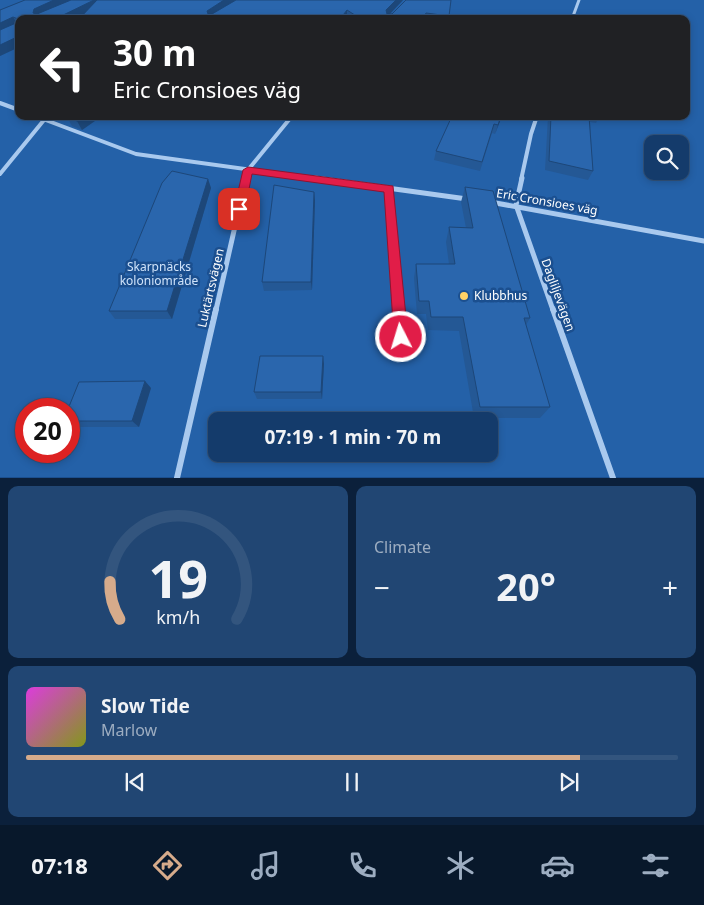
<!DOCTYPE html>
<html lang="en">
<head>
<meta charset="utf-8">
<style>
	body { margin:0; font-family:"Noto Sans",sans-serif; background:#214673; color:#f1f3f6; height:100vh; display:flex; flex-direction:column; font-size:19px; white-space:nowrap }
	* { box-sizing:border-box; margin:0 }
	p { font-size:16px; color:#9dadc1 }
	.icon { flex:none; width:28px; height:28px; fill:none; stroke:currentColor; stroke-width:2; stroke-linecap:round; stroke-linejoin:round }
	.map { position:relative; height:478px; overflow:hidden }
	.panel { display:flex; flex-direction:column; gap:8px; padding:8px; background:#0b203b; flex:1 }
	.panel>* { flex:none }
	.top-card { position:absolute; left:15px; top:15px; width:675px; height:105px; border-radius:10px; box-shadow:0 2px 8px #0003,0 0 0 1px #33557e; background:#202124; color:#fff; overflow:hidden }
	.tools { position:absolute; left:644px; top:135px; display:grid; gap:10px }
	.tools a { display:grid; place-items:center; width:45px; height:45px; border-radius:10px; background:#143b6b; box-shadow:0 2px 8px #0003,0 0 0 1px #33557e; font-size:25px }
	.speed { position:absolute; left:15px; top:398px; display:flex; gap:10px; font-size:25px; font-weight:700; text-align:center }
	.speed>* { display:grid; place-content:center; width:65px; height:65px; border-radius:50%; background:#143b6b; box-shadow:0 2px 8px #0003,0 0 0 1px #33557e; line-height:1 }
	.speed .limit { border:8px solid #d22; background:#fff; color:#111 }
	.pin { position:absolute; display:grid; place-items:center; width:42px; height:42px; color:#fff; margin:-21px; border-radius:10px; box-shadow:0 2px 8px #0006 }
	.me { position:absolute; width:55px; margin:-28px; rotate:355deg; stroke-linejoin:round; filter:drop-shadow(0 0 4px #0008) }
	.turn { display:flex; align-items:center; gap:18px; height:105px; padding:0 15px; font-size:22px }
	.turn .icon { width:65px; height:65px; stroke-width:2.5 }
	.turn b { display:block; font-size:35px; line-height:42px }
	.big { font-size:38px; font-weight:700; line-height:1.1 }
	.panel .card { flex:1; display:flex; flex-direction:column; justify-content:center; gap:8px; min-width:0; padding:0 18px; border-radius:10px; background:#214673 }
	.panel .dial { align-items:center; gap:0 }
	.dial svg { height:130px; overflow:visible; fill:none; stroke:#33557e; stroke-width:7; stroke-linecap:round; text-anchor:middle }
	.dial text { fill:#f1f3f6; stroke:none }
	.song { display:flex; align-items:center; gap:15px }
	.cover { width:60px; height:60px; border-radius:8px; background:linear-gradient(135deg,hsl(300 70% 55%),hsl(70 70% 35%)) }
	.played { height:5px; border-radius:2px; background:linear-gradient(90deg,#d6ab8b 85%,#33557e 85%) }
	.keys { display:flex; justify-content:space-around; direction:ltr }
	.heat { display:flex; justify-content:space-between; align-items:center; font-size:28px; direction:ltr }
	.panel .tiles { flex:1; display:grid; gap:8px; grid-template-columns:1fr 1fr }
	.card:last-child { grid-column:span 2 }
	.trip { position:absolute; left:208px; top:412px; width:290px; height:50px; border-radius:10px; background:#143b6b; box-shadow:0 2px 8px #0003,0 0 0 1px #33557e; font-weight:700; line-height:50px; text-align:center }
	.menu { display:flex; height:80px; justify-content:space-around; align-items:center; background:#08182b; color:#9dadc1 }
	.menu .icon { width:35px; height:35px }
	.menu .on { color:#d6ab8b }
	.menu b { font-size:22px; color:#f1f3f6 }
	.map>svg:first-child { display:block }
	.green { fill:#2461a8; fill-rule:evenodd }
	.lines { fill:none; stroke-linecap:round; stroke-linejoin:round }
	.lane-far1 { stroke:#a9c9ee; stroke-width:4 }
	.lane { stroke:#a9c9ee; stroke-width:5 }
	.street-far3 { stroke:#a9c9ee; stroke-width:3 }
	.street-far2 { stroke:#a9c9ee; stroke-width:4 }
	.street-far1 { stroke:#a9c9ee; stroke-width:5 }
	.street { stroke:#a9c9ee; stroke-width:6 }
	.wall { fill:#245895 }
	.shaded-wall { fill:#1d4779 }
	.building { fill:#2a66ad; stroke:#1d4779 }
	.route { fill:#e11d48; stroke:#92132f }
	.poi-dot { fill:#ffd166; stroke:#1b4f8f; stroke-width:2 }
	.labels { text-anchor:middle; stroke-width:5; stroke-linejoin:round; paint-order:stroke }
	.street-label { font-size:12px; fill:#fff; stroke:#1b4f8f }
	.park-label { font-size:12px; fill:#cfe3fa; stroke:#1b4f8f }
	.poi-label { font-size:12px; fill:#fff; stroke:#1b4f8f; text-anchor:start }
</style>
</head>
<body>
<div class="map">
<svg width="704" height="478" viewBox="0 0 704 478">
	<rect width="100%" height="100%" fill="#1b4f8f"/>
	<!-- green -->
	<path class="green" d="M0,0H704V477H0ZM19,19H686V116H19ZM652,144H680V171H652ZM26,409H69V451H26ZM216,421H489V454H216Z"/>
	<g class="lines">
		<!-- lane-far1 -->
		<polyline class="lane-far1" points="389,189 399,310"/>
		<!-- lane -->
		<polyline class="lane" points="399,309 401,337"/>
		<!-- street-far3 -->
		<polyline class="street-far3" points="572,19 579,0"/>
		<!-- street-far2 -->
		<g class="street-far2">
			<polyline points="0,103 19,110"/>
			<polyline points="35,116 136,154 324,180"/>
			<polyline points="0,174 44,120 50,116"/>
			<polyline points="246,180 248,170 292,116"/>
			<polyline points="521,180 531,134 537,116"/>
		</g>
		<!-- street-far1 -->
		<g class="street-far1">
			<polyline points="315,178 467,199"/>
			<polyline points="522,178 516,205 553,310"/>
			<polyline points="490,202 704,241"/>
			<polyline points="216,310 246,178"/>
		</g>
		<!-- street -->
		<g class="street">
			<polyline points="553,309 613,478"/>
			<polyline points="177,478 216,309"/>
		</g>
	</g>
	<!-- wall -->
	<g class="wall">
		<polygon points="25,0 403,0 390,14 451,0 449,19 348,19 347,18 83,15 75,19 19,19 19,47 0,56 0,10"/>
		<polygon points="68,116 102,116 82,130 72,126 67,117"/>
		<polygon points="452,116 502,116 495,134 492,133 480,171 434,160 436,151"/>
		<polygon points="548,116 599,116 596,123 590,122 593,171 588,180 545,170"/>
		<polygon points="208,179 211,188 172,319 115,319 109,311"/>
		<polygon points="465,187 530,318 526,325 550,407 540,418 474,418 459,331 428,330 426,314 417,314 414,278 416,264 449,264 446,242 449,227 466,228 461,202"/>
		<polygon points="314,192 315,201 312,290 264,291 262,282"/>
		<polygon points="324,364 322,399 257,399 254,392"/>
		<polygon points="151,388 139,427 72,427 69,425 69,409"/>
	</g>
	<!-- shaded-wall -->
	<g class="shaded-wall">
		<polygon points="54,0 75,0 38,17 33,13 34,9"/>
		<polygon points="94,0 100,0 102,5 75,19 55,19"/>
		<polygon points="224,0 237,0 209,19 207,11"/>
		<polygon points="396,0 403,0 386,18 386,10"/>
		<polygon points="347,10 347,18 346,19 340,19"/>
		<polygon points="13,17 18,25 0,33 0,23"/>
		<polygon points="19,36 19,47 0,56 0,45"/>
		<polygon points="84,116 102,116 82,130 77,121"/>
		<polygon points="501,116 502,116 495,134"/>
		<polygon points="208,179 211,188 172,319 167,311"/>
		<polygon points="314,192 315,201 312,290 311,282"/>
		<polygon points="323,356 324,364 322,399 321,392"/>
		<polygon points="145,381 151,388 139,427 132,421"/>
	</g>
	<!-- building -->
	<g class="building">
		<polygon points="25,0 54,0 34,9 33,13 37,14 71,0 94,0 55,19 19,19 19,36 0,45 0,30 16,23 18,19 13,17 0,23 0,10"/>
		<polygon points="97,0 224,0 207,11 208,14 212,14 236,0 396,0 386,10 387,14 392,14 406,0 451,0 449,16 426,13 423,19 361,19 347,10 340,19 79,19"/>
		<polygon points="68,116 84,116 77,121 67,117"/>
		<polygon points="452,116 501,116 498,125 494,124 482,162 436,151"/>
		<polygon points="551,116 589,116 593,171 549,161"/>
		<polygon points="172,171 208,179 167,311 109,311 162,183"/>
		<polygon points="274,185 314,192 311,282 262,282"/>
		<polygon points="465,187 493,191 530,318 524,318 550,407 480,407 463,317 431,317 429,301 419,301 416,264 455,264 449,227 473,228"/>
		<polygon points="260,356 323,356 321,392 254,392"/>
		<polygon points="145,381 132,421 69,421 69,409 68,409 79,382"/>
	</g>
	<!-- route -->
	<polygon class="route" points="248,167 393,186 408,337 406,342 401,343 396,342 394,337 384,192 252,174 245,209 239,213 234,209 243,170"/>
	<!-- markers -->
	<circle class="poi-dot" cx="464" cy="296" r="5"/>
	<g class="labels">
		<!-- street labels -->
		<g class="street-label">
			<text transform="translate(547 202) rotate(10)" y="4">Eric Cronsioes väg</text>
			<text transform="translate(211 288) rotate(-77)" y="4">Luktärtsvägen</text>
			<text transform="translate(558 295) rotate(70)" y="4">Dagliljevägen</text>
		</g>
		<!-- park labels -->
		<g class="park-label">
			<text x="159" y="271">Skarpnäcks<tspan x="159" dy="14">koloniområde</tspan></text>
		</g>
		<!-- poi labels -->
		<g class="poi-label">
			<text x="474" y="300">Klubbhus</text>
		</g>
	</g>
</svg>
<div class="tools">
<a><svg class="icon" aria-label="search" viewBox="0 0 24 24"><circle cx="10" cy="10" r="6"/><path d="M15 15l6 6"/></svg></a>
</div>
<div class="speed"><div class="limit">20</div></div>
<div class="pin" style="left:239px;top:209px;background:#d93025"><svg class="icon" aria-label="arrive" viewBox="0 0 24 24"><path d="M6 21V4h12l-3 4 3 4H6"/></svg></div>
<svg class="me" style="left:401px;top:337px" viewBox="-20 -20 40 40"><circle r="17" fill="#e11d48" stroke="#fff" stroke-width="3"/><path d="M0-11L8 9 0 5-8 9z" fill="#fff"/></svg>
<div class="trip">07:19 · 1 min · 70 m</div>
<div class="top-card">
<div class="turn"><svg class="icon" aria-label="left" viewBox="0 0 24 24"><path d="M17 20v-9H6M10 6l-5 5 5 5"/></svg><div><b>30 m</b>Eric Cronsioes väg</div></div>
</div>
</div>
<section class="panel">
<div class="tiles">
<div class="card dial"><svg viewBox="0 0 100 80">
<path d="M14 69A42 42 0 1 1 86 69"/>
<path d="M14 69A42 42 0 0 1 8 46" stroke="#d6ab8b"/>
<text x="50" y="56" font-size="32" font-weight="700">19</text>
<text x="50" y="72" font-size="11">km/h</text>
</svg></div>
<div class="card"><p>Climate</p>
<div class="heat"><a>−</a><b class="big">20°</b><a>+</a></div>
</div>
<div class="card">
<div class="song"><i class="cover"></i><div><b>Slow Tide</b><p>Marlow</p></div></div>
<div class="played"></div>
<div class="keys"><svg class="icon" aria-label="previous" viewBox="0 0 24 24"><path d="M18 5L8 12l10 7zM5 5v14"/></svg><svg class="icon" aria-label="pause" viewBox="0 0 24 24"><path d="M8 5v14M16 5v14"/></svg><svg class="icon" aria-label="next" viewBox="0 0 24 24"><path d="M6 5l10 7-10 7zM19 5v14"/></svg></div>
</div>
</div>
</section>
<nav class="menu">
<b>07:18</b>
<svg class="icon on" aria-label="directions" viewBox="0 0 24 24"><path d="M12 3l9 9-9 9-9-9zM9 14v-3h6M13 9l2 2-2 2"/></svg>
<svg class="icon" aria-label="music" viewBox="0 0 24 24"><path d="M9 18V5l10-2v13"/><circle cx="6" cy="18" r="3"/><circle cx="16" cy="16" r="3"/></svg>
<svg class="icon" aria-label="phone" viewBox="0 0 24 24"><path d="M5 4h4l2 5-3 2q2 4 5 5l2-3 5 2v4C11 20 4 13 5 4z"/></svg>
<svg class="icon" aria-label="climate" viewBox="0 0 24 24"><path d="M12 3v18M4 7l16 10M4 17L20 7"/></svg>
<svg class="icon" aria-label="car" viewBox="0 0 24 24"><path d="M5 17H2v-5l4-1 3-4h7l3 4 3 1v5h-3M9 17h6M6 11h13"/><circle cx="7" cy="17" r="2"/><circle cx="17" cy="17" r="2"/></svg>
<svg class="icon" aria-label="filters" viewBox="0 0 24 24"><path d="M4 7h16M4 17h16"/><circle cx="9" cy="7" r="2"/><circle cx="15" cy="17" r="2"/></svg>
</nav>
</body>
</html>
